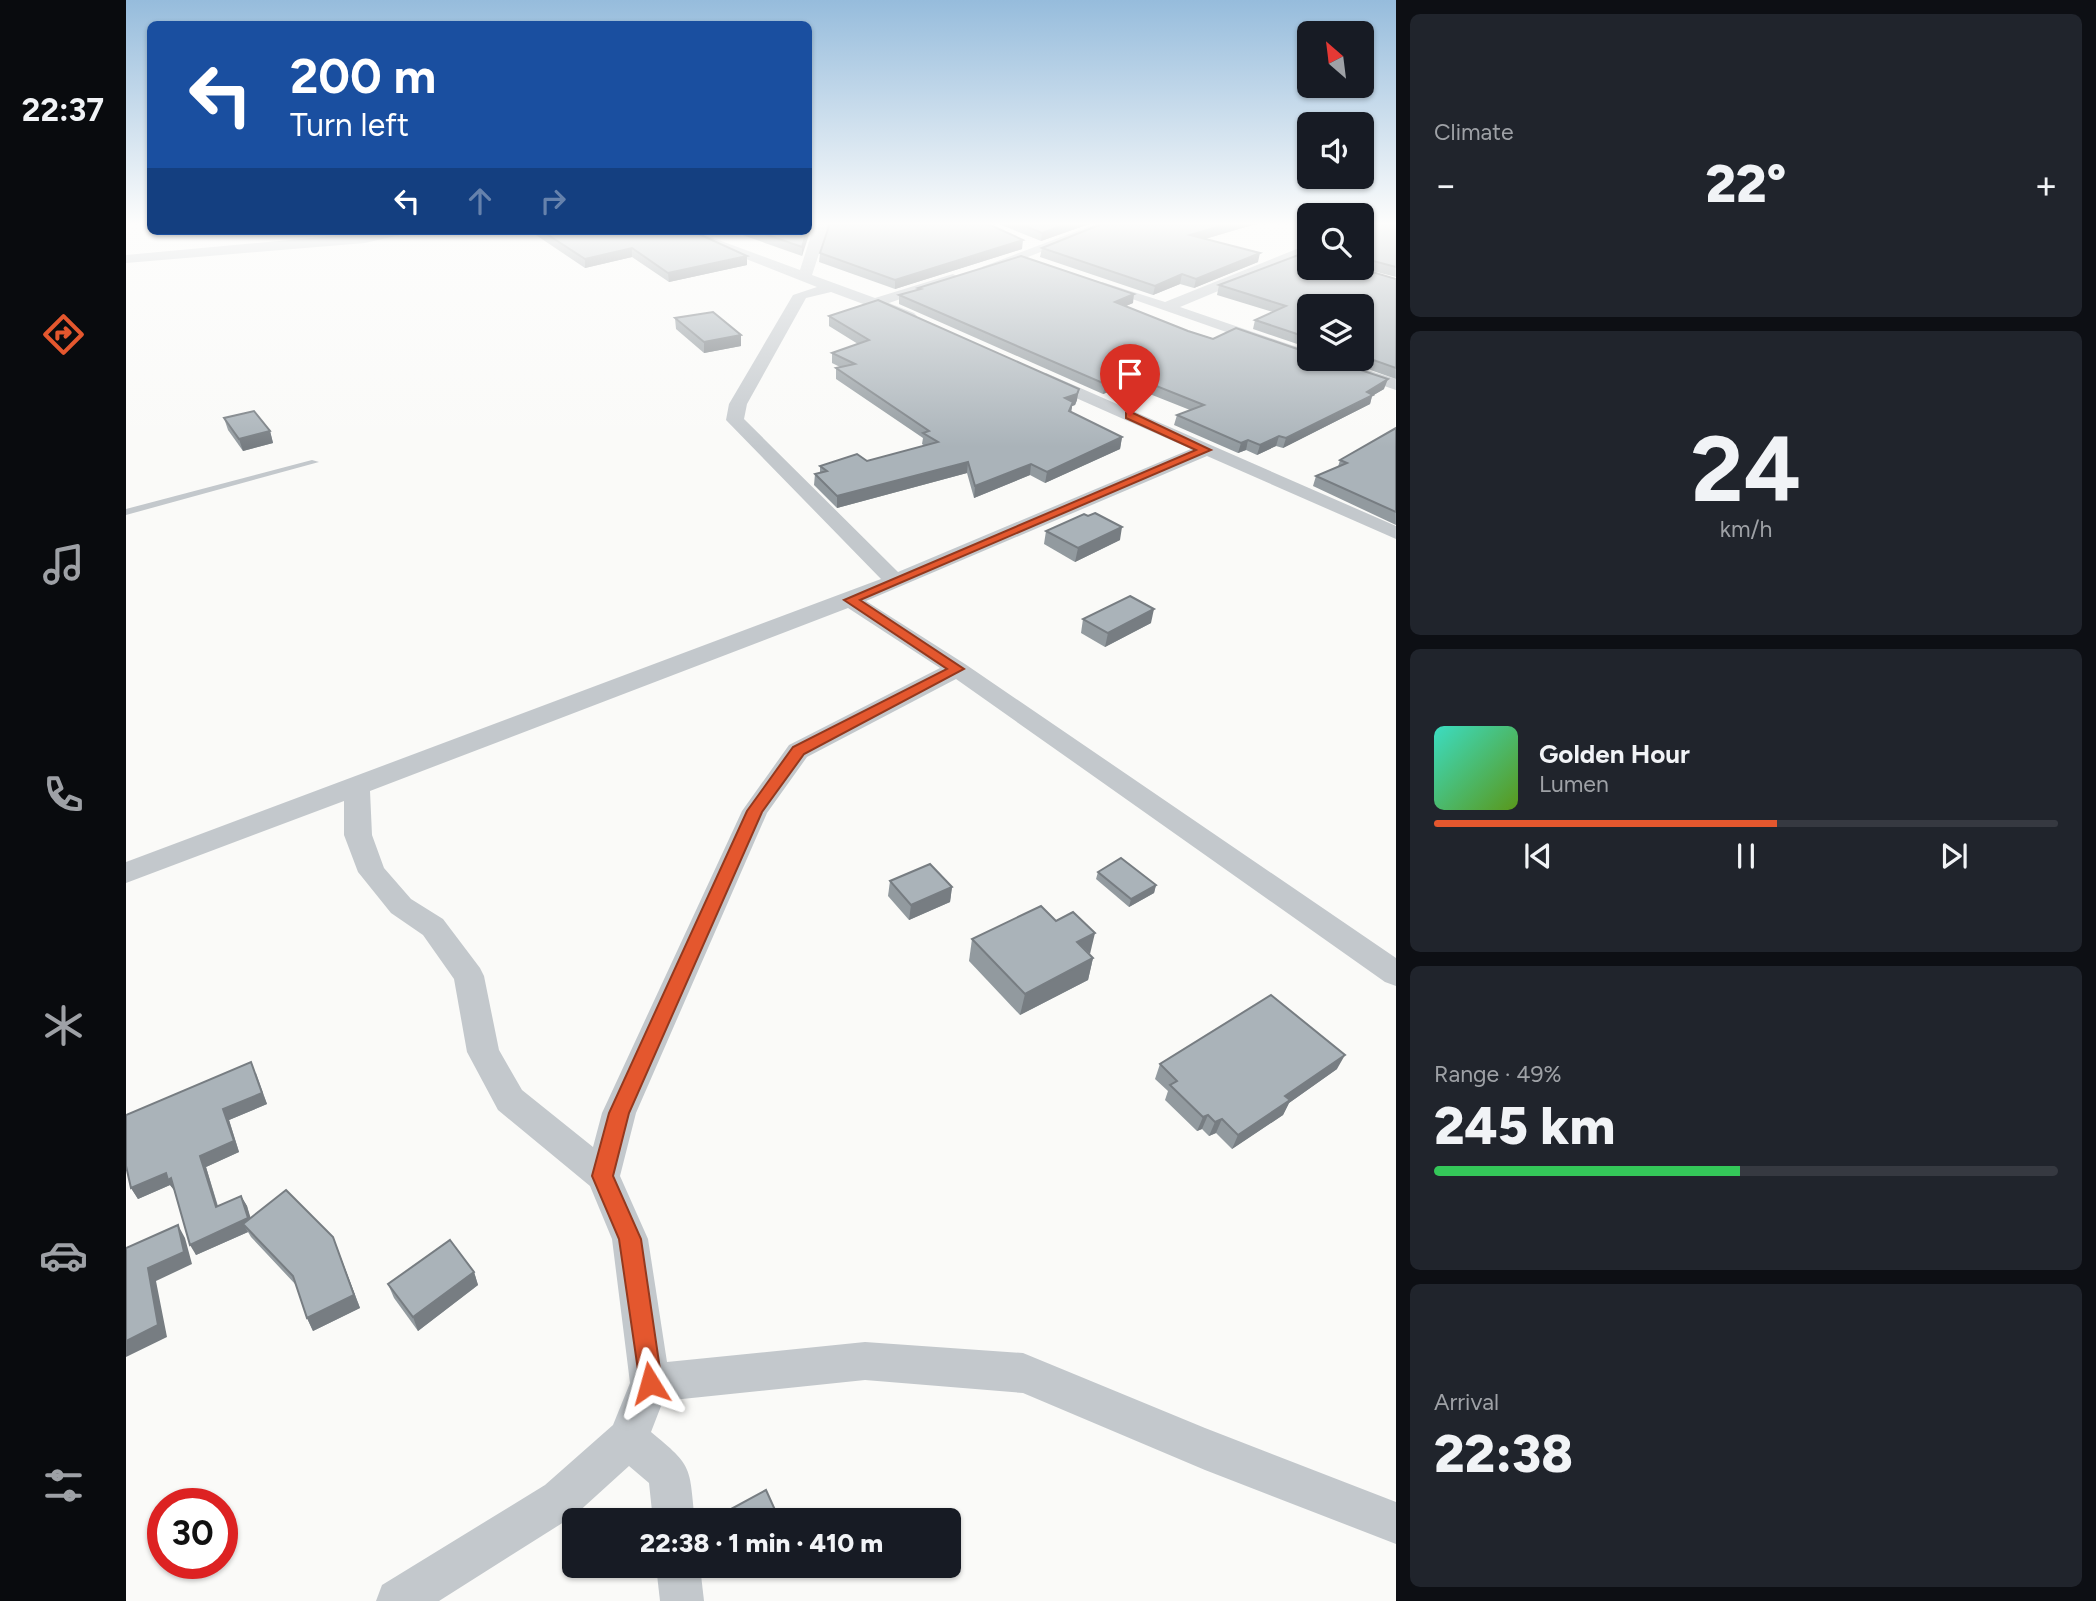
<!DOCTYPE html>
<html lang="en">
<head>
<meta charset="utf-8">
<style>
	body { margin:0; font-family:Figtree,sans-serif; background:#20242c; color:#f1f3f6; height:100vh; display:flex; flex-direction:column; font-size:26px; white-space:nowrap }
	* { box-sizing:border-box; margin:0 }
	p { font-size:23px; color:#9ea1a6 }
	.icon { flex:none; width:38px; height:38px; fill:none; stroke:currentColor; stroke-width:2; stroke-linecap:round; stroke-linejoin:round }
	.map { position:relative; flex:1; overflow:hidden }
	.sheet { display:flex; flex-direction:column; gap:14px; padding:14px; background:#0d0f14; width:700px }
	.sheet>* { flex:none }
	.guide { position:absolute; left:21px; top:21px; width:665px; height:214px; border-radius:10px; box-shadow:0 2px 5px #0004; background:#1a4fa0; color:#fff; overflow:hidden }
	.needle { width:46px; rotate:332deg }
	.buttons { position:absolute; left:1171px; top:21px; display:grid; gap:14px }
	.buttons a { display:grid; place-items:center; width:77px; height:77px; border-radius:10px; background:#171b24; box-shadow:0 2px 5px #0004; font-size:35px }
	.speed { position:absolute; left:21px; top:1488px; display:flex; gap:14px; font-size:35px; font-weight:700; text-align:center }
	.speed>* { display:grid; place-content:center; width:91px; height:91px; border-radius:50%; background:#171b24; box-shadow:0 2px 5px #0004; line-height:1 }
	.speed .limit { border:10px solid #d22; background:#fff; color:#111 }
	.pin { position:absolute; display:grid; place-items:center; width:60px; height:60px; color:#fff; margin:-72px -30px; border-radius:50% 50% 50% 0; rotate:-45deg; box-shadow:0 0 7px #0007 }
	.pin .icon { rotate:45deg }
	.me { position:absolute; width:77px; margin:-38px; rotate:352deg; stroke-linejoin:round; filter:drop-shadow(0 0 5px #0008) }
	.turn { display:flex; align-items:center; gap:24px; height:147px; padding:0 28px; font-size:32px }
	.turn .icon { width:91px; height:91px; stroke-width:2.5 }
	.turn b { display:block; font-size:49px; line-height:60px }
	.lanes { display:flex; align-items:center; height:66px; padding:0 28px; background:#0003; justify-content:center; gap:35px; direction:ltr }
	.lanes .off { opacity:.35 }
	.big { font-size:52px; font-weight:800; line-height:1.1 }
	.sheet .widget { flex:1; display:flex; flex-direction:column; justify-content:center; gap:10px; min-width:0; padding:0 24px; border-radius:10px; background:#20242c }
	.sheet .dial { align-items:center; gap:0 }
	.dial b { font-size:91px; line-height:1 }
	.song { display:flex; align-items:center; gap:21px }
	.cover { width:84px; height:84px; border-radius:10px; background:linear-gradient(135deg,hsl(170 70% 55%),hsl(90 70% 35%)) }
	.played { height:7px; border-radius:4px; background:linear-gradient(90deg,#e4572e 55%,#363941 55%) }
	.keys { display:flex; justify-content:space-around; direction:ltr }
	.heat { display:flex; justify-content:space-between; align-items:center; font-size:38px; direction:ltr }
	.charge { height:10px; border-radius:5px; background:linear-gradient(90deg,#34c759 49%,#363941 0) }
	.trip { position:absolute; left:436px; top:1508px; width:399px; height:70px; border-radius:10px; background:#171b24; box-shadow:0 2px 5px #0004; font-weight:800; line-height:70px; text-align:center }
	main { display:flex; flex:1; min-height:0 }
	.dock { display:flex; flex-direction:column; width:126px; justify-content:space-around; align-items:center; background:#090b0e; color:#9ea1a6 }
	.dock .icon { width:49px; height:49px }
	.dock .on { color:#e4572e }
	.dock b { font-size:32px; color:#f1f3f6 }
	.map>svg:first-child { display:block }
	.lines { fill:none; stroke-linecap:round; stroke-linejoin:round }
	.service { fill:#c3c8cc; fill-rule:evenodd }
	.minor { fill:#c3c8cc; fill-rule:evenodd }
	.wall { fill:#929a9f }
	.shaded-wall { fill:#777d82 }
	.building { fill:#aab3b9; stroke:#777d82; stroke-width:2 }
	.route { fill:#e4572e; stroke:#94391e; stroke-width:2 }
</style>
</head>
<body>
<main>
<nav class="dock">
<b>22:37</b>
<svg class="icon on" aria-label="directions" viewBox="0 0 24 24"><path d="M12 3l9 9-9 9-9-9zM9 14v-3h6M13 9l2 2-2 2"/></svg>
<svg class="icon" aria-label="music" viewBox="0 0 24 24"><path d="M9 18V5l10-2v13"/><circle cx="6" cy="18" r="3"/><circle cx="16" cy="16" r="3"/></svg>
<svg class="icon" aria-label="phone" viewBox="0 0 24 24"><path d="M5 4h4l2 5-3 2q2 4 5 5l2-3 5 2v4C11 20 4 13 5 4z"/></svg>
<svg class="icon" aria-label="climate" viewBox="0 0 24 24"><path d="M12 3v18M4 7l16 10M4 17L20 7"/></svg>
<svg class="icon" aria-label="car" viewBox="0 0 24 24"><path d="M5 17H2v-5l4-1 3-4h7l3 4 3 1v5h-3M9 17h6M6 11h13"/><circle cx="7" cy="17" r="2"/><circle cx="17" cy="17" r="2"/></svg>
<svg class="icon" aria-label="filters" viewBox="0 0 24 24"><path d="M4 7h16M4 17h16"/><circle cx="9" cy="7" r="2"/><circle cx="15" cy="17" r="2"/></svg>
</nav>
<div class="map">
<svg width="1270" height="1601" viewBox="0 0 1270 1601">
	<rect width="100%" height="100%" fill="#fafaf8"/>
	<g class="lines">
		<!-- service -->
		<polygon class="service" points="186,460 193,462 0,515 0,509"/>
		<!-- minor -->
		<g class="minor">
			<path d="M689,223H703L686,275L749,298L827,274L834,278L763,303L788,313L791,316L783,321L705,292L680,298L621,404L618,419L772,572L1065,449L914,382L912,378L920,373L1270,526V539L1081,456L740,601L839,664L1270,958V986L1259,982L830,679L681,757L641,813L510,1113L494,1176L522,1239L541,1362L739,1342L897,1353L1079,1428L1270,1502V1544L1079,1470L897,1393L739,1380L537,1401L525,1432C568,1467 563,1467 569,1521H527L523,1483L503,1466L449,1515L313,1601H250L256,1585L419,1485L487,1425L504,1383L486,1239L464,1186L372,1110L341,1052L328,979L297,935L265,913L232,872L218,835V801L0,883V862L755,579L600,420L603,404L667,295L691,287L549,231H568L674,270ZM722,608L814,668L663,745L616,811L476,1113L467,1147L396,1090L373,1050L358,976L354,968L317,919L285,899L258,868L246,835L244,791Z"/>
			<polygon points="972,223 990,223 868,270 856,267"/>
			<polygon points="262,231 291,231 239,243 0,263 0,255"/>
			<polygon points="1183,244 1183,253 1054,307 1183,351 1183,359 1189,359 1183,361 969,286 976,282 1039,302"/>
			<polygon points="1226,365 1270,379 1270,390 1220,373 1220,367"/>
			<polygon points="530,1566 574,1566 578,1601 534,1601"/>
		</g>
	</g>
	<!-- wall -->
	<g class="wall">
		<polygon points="870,223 966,223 915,241"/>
		<polygon points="978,223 1133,223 1079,239 1132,262 1068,288 1054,284 1027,295 914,257 916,248"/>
		<polygon points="1170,223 1183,223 1183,226"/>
		<polygon points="1236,223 1270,223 1270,277 1235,268"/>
		<polygon points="404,231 566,231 621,265 543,282 506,257 459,268"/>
		<polygon points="605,231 682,231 676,256"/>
		<polygon points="896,249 769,289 693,262 694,253"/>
		<polygon points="1270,279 1270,379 1213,359 1236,359 1236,306 1183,306 1183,348 1127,329 1129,320 1147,312 1091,295 1093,285"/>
		<polygon points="792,288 1007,303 1000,306 1062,331 1258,389 1246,396 1244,404 1157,448 1150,446 1131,455 1120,450 1112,453 1048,425 1051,415 1064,410 1001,385 977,394 773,304 773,295 792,290"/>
		<polygon points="703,316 951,400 949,405 946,406 945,412 996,437 994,449 919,483 904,475 848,498 841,473 711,508 688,485 689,474 694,473 694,466 741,461 799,446 796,444 797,438 710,379 710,368 714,367 706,363 706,353 732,344 703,326"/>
		<polygon points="549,318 615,335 615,346 578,353 550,329"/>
		<polygon points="98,418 144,431 147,443 117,451 102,430"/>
		<polygon points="1270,428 1270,525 1187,486 1190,476 1212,467 1214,460"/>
		<polygon points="962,516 994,540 949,562 918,544 920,531"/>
		<polygon points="957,619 1025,623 979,647 955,633"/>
		<polygon points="972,872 1030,885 1028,893 1003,907 970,879"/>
		<polygon points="764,881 826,887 824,902 783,920 762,896"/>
		<polygon points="846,939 963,955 967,958 962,980 894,1015 843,961"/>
		<polygon points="1034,1064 1211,1069 1163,1103 1157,1115 1106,1149 1090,1133 1083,1136 1076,1129 1071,1131 1039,1100 1042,1091 1029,1079"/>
		<polygon points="130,1073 141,1104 103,1120 113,1152 80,1167 92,1206 115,1196 121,1206 124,1218 207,1237 234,1308 187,1331 181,1318 170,1285 125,1237 122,1232 70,1255 49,1190 48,1190 44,1185 12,1199 5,1188"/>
		<polygon points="348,1272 352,1285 292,1331 268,1298 262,1284"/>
	</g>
	<!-- shaded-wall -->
	<g class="shaded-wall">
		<polygon points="684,223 687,223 676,256 676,247 681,231 682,231"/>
		<polygon points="944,223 966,223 915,241 916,233"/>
		<polygon points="1106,223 1133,223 1062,244 1064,235"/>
		<polygon points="897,240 896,249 769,289 769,280"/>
		<polygon points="506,248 506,257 459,268 459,259"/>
		<polygon points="1134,253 1132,262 1068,288 1070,279"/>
		<polygon points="621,256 621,265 543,282 542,273"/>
		<polygon points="1056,274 1054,284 1027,295 1029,286"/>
		<polygon points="1008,294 1007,303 988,311 989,302"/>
		<polygon points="615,335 615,346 578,353 578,342"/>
		<polygon points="1003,375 1001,385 977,394 979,384"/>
		<polygon points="1262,379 1258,389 1246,396 1244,404 1157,448 1160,438"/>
		<polygon points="953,389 951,400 949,405 946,406 945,413 941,422 939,398"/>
		<polygon points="144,431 147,443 117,451 113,439"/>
		<polygon points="1153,436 1150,446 1131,455 1134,445"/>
		<polygon points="996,437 994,449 919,483 921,472"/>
		<polygon points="1122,440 1120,450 1112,453 1115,443"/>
		<polygon points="842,462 841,473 711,508 711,496"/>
		<polygon points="905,464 904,475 848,498 849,486"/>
		<polygon points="996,527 994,540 949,562 952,548"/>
		<polygon points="1028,609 1025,623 979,647 982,633"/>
		<polygon points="1030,885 1028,893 1003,907 1005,899"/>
		<polygon points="826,887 824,902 783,920 785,905"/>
		<polygon points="969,933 964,954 951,942"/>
		<polygon points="967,958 962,980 894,1015 899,994"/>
		<polygon points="1219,1055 1211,1069 1163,1103 1157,1115 1106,1149 1112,1135 1159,1096"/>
		<polygon points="125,1062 141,1104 103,1120 113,1152 80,1167 95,1218 90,1207 74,1156 97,1109"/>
		<polygon points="1082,1115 1076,1129 1071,1131 1077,1117"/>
		<polygon points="1096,1119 1090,1133 1083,1136 1089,1122"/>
		<polygon points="40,1173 45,1178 51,1189 48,1190 44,1185 12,1199 5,1188"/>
		<polygon points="115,1196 121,1206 128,1229 117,1224 122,1232 70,1255 64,1245"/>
		<polygon points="52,1225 59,1238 66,1264 30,1281 41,1337 0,1357 0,1341 22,1268"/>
		<polygon points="207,1237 234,1308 187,1331 181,1318"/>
		<polygon points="348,1272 352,1285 292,1331 287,1317"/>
		<polygon points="589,1566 606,1566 590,1575"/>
	</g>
	<!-- building -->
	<g class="building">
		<polygon points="704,223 860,223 897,240 769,280 694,253"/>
		<polygon points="892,223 944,223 916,233"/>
		<polygon points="978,223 1106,223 1064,235 1134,253 1070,279 1056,274 1029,286 916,248"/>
		<polygon points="1237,223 1270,223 1270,267 1236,258 1236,223"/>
		<polygon points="416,231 566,231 621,256 542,273 506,248 459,259"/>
		<polygon points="630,231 681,231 676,247"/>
		<polygon points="1183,251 1183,268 1233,268 1270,279 1270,368 1236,356 1236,306 1183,306 1183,338 1129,320 1160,306 1093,285"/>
		<polygon points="895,256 1008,294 989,302 1062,331 1087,339 1110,328 1183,353 1183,359 1201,359 1262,379 1241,392 1247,395 1160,438 1153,436 1134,445 1122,440 1115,443 1051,415 1078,405 1003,375 979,384 773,295 795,289 792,288"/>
		<polygon points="752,300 953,389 951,394 939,398 947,402 943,411 996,437 921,472 905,464 849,486 842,462 711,496 689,474 701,471 694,466 731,454 741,461 812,442 797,433 803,431 710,368 729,364 706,353 743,340 703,316"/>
		<polygon points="587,312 615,335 578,342 549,318"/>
		<polygon points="128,411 144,431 113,439 98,418"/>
		<polygon points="1270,428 1270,512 1190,476 1221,463 1214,460"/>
		<polygon points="969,513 996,527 952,548 920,531 958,514 962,516"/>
		<polygon points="1004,596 1028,609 982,633 957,619"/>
		<polygon points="995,858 1030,885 1005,899 972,872"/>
		<polygon points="804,864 826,887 785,905 764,881"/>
		<polygon points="915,906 930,921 947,912 969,933 951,942 967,958 899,994 846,939"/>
		<polygon points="1145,995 1219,1055 1159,1096 1164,1100 1112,1135 1096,1119 1089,1122 1082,1115 1077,1117 1044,1085 1051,1081 1034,1064"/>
		<polygon points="125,1062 136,1093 97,1109 108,1141 74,1156 90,1207 115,1196 122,1218 64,1245 45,1178 42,1180 40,1173 5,1188 0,1166 0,1115"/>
		<polygon points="160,1190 207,1237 228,1295 181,1318 167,1276 117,1224"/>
		<polygon points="52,1225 58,1252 22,1268 32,1325 0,1341 0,1248"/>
		<polygon points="324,1240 348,1272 287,1317 262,1284"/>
		<polygon points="640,1490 654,1521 583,1521"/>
	</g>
	<!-- sky -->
	<linearGradient id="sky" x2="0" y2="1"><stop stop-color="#96bcdc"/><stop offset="0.5" stop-color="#fdfdfc"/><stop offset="1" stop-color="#fdfdfc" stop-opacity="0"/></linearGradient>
	<rect width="1270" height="447" fill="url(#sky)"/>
	<!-- route -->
	<polygon class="route" points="1000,413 1007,413 1085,450 734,600 838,669 678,754 636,812 503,1113 487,1176 515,1239 536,1383 532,1391 524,1395 515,1391 493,1239 466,1176 483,1113 621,811 667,747 821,669 718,600 1070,450 1000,418"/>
</svg>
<div class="buttons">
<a><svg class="needle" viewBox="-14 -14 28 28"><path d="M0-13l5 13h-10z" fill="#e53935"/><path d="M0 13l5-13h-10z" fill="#9ea1a6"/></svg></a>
<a><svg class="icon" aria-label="sound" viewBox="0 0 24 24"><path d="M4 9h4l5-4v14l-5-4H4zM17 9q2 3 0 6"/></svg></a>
<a><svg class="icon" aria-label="search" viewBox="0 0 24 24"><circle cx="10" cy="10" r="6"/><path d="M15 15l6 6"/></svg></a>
<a><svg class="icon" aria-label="layers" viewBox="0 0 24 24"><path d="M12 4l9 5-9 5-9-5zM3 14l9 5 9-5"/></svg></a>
</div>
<div class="speed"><div class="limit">30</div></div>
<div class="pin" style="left:1004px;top:416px;background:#d93025"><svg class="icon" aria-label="arrive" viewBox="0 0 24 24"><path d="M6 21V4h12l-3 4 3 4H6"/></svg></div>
<svg class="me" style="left:524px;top:1383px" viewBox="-20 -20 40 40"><path d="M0-17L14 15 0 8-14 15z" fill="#e4572e" stroke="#fff" stroke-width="4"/></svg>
<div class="trip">22:38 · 1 min · 410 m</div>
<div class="guide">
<div class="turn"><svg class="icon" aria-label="left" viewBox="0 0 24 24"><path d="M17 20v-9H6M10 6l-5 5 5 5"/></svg><div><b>200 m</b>Turn left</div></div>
<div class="lanes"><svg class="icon" aria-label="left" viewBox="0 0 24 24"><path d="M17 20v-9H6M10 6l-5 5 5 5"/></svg><svg class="icon off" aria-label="ahead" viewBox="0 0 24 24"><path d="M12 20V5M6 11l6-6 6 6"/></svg><svg class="icon off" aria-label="right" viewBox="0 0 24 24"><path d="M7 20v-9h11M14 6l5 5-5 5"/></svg></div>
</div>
</div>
<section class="sheet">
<div class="widget"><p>Climate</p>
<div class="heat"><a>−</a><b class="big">22°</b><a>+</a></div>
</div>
<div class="widget dial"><b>24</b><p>km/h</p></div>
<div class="widget">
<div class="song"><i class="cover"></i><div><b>Golden Hour</b><p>Lumen</p></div></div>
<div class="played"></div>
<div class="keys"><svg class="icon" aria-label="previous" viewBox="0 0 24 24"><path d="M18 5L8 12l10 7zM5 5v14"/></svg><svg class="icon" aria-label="pause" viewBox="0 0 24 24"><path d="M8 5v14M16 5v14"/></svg><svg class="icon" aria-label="next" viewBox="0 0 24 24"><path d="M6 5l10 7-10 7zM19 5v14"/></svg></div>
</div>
<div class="widget"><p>Range · 49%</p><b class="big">245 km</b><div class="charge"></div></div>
<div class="widget"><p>Arrival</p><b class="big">22:38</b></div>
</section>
</main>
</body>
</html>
